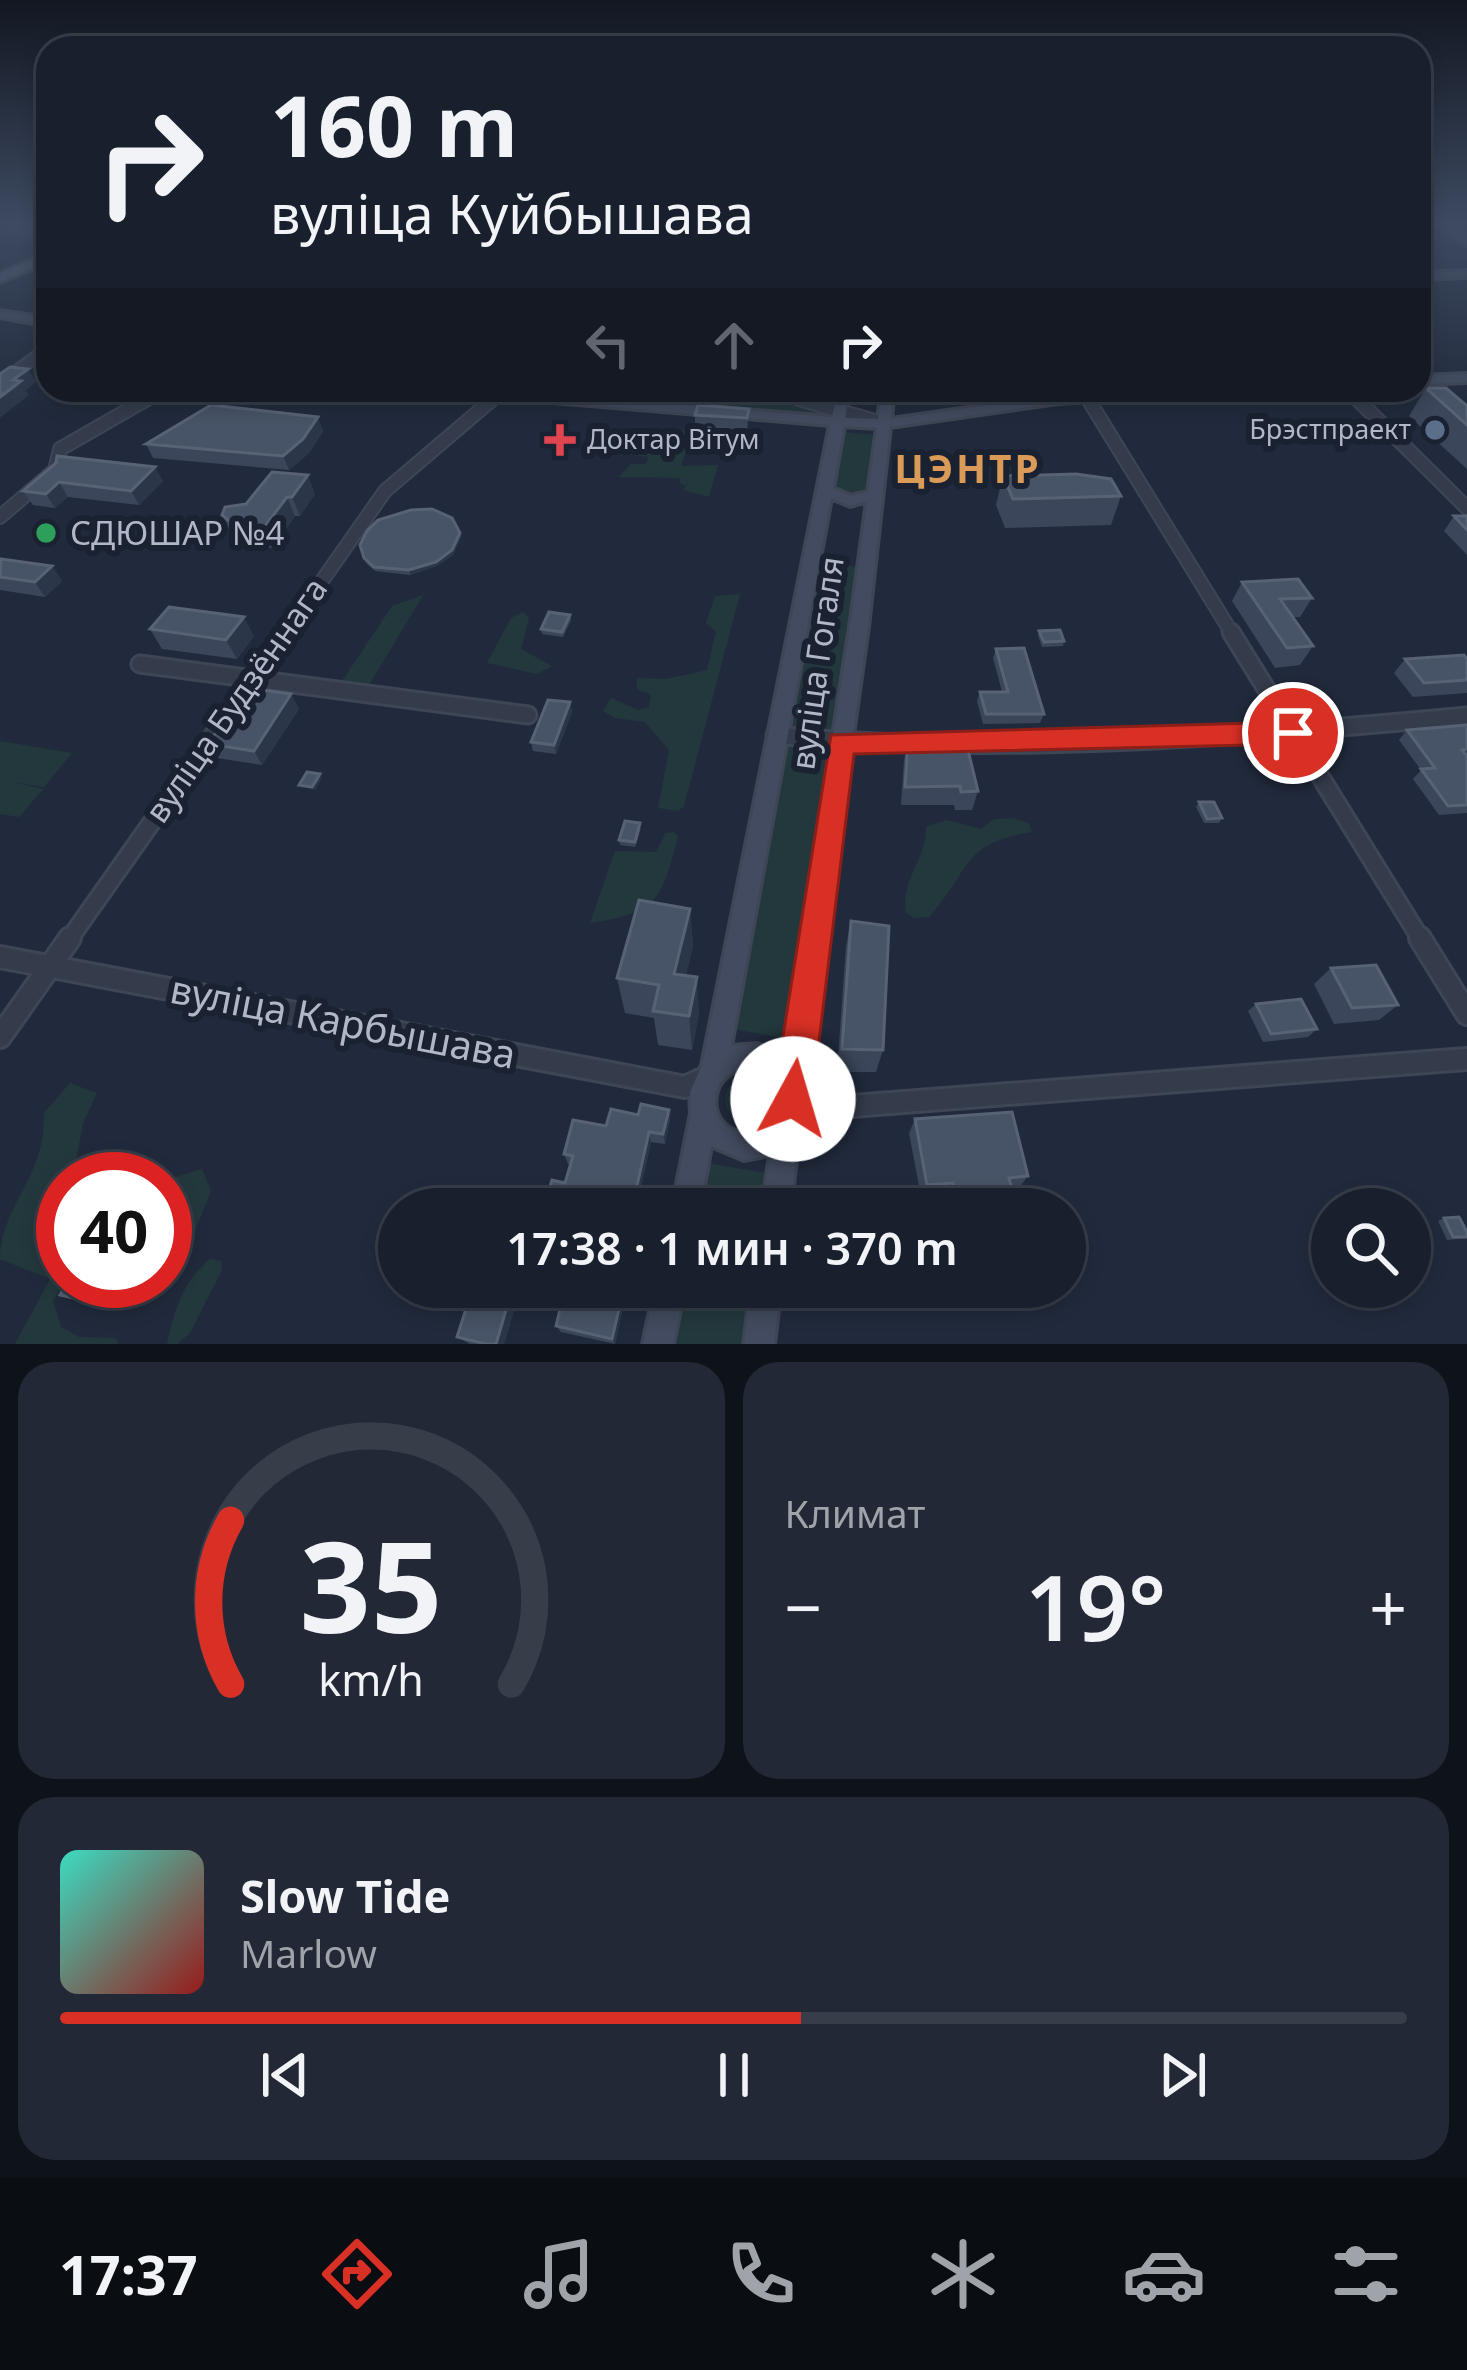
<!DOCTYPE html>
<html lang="ru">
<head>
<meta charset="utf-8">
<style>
	body { margin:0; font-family:"Noto Sans",sans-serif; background:#222835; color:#f1f3f6; height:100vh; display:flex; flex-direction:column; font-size:45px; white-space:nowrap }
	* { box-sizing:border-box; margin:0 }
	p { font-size:39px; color:#9fa3aa }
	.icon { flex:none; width:66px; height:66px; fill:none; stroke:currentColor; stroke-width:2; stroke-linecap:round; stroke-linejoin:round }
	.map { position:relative; height:1344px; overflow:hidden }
	.details { display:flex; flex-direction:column; gap:18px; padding:18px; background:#0e1219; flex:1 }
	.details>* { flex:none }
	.hud { position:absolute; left:36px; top:36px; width:1395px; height:366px; border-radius:36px; box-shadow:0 6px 18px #0003,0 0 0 3px #373e49; background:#19202d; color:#f1f3f6; overflow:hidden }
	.fabs { position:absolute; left:1311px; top:1188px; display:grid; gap:24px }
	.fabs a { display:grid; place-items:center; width:120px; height:120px; border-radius:50%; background:#19202d; box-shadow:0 6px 18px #0003,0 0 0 3px #373e49; font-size:60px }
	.speed { position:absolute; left:36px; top:1152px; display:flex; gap:24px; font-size:60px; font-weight:700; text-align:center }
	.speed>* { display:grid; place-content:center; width:156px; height:156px; border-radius:50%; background:#19202d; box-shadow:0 6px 18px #0003,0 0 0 3px #373e49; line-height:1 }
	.speed .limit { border:18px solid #d22; background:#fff; color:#111 }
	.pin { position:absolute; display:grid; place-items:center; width:102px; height:102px; color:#fff; margin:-51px; border:6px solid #fff; border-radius:50%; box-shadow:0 3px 12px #0007 }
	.me { position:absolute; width:132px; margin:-66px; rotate:6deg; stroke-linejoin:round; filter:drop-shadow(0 0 9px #0008) }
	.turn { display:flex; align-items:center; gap:42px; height:252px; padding:0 36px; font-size:54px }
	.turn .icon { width:156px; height:156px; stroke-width:2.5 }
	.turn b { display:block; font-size:84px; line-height:102px }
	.lanes { display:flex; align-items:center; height:114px; padding:0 36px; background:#0003; justify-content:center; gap:60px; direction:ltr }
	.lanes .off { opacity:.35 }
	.big { font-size:90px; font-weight:600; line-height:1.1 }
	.details .widget { flex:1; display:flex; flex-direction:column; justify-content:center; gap:18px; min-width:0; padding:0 42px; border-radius:36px; background:#222835 }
	.details .dial { align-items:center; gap:0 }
	.dial svg { height:312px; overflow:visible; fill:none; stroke:#373e49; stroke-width:7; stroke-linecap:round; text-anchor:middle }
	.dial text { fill:#f1f3f6; stroke:none }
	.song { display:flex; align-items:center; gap:36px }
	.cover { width:144px; height:144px; border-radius:18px; background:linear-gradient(135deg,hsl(170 70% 55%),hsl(0 70% 35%)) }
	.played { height:12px; border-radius:6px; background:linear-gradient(90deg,#d93025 55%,#373e49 55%) }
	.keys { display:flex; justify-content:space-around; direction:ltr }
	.heat { display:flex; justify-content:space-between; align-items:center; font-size:66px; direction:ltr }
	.details .tiles { flex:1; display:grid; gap:18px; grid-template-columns:1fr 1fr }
	.widget:last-child { grid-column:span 2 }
	.trip { position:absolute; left:378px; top:1188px; width:708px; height:120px; border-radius:60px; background:#19202d; box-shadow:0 6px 18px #0003,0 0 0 3px #373e49; font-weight:600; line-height:120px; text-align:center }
	.tab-bar { display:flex; height:192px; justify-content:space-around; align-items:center; background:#0a0d12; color:#9fa3aa }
	.tab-bar .icon { width:84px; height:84px }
	.tab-bar .current { color:#d93025 }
	.tab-bar b { font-size:54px; color:#f1f3f6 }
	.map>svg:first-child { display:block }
	.green { fill:#23383d }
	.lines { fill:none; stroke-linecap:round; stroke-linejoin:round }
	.street-far3-casing { stroke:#3e4555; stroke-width:14 }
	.street-far2-casing { stroke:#3e4555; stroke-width:16 }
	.street-far1-casing { stroke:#3e4555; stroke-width:21 }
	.street-casing { stroke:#3e4555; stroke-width:26 }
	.secondary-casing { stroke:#3e4555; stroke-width:6 }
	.primary-casing { stroke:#3e4555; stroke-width:6 }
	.street-far3 { stroke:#343c4c; stroke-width:9 }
	.street-far2 { stroke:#343c4c; stroke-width:12 }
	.street-far1 { stroke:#343c4c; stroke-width:15 }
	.street { stroke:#343c4c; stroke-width:20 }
	.secondary { fill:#424b5f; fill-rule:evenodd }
	.primary { fill:#525b6c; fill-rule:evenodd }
	.wall { fill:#3b465a }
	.shaded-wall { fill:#2b3649 }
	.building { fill:#475366; stroke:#586275; stroke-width:3 }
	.route { fill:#d93025; stroke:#8d1f18; stroke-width:3 }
	.service-dot { fill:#5c6f8a; stroke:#1a2130; stroke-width:4.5 }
	.health-dot { fill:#e0444e; stroke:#1a2130; stroke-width:4.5 }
	.leisure-dot { fill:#2e9e5b; stroke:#1a2130; stroke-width:4.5 }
	.labels { text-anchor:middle; stroke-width:12; stroke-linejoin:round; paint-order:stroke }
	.far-poi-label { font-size:27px; fill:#afb7c8; stroke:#1a2130; text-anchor:end }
	.poi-label { font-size:33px; fill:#afb7c8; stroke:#1a2130; text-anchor:start }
	.street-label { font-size:33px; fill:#afb7c8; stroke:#1a2130 }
	.far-district-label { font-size:39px; font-weight:bold; letter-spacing:3px; fill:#da9a58; stroke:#1a2130 }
	.near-street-label { font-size:39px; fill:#afb7c8; stroke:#1a2130 }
</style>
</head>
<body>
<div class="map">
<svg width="1467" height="1344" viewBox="0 0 1467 1344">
	<rect width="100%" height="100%" fill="#212a3c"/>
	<!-- green -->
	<g class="green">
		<polygon points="523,390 758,390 824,407 822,417 520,393"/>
		<polygon points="683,429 693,430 681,466 718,465 709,497 683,490 686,486 679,483 681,478 619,477 631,464 646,464 649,457 608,452 616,435 628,436 626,443 654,445 658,438 679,440"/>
		<polygon points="845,432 876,435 871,491 857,496 834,489"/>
		<polygon points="820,562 858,567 792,1040 734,1029"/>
		<polygon points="740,594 684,806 678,811 658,808 669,750 645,722 615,718 603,711 611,698 638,710 649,707 651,695 637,689 637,678 666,679 707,670 716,632 706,623 715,596"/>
		<polygon points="423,595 368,687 340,684 392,606"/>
		<polygon points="523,612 529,618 521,649 552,666 537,674 487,663 511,618"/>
		<polygon points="0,741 72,753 44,787 12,782 43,789 19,817 0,814"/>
		<path d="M1012,818L1029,823L1032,832C959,844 972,870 929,917L914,918L906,913C900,880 927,859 926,827L946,820L981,829L994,819Z"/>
		<path d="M674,832L678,837C660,902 659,912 590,923L615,851L656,852L666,833Z"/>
		<circle cx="748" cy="1100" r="23"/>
		<path d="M70,1083L97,1093L83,1123L75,1166L86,1179H63L66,1281L53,1301L61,1327L79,1337L115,1338L119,1344H15L50,1279L0,1259C2,1202 45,1181 44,1113Z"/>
		<polygon points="706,1163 772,1174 767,1209 698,1209"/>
		<polygon points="202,1169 211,1191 191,1241 165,1265 165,1180"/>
		<path d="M210,1259L221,1261L222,1270L190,1333L177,1344H167C174,1311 183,1281 210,1259Z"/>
		<polygon points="683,1287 756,1287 748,1344 672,1344"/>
	</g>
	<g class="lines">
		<!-- street-far3 casing -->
		<g class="street-far3-casing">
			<g id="street-far3">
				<polyline points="0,383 48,348"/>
				<polyline points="767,390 809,402"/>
				<polyline points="1082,390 1090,402"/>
				<polyline points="1348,390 1360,402"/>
				<polyline points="142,402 163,390"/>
				<polyline points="490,402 504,390"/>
			</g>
		</g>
		<!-- street-far2 casing -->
		<g class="street-far2-casing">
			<g id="street-far2">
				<polyline points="799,399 885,424"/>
				<polyline points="1088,399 1233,635"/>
				<polyline points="1357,399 1467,508"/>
				<polyline points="0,517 55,470 60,449 147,399"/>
				<polyline points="284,635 385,491 493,399"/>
			</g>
		</g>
		<!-- street-far1 casing -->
		<g class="street-far1-casing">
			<g id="street-far1">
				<polyline points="1231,632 1422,941"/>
				<polyline points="140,664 528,715"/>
				<path d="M775,735C1001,757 1242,737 1467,716"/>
				<polyline points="68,941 286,632"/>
			</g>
		</g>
		<!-- street casing -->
		<g class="street-casing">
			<g id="street">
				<polyline points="1420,938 1467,1014"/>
				<polyline points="0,957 685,1087 707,1077"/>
				<polyline points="0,1037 70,938"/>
				<polyline points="791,1117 813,1109 1467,1059"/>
			</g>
		</g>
		<!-- secondary casing -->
		<g class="secondary-casing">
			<g id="secondary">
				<polygon points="1436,224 1448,224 1467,237 1467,245"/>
				<polygon points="1467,271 1467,277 1419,279 1419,273"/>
				<polygon points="0,311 48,318 48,326 0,317"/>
				<polygon points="1467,374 1467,382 1419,384 1419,376"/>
				<path d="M450,390H503L832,417L838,390H850L845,418L878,419L882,390H894L891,419L1058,395L1143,390H1214L1208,394L1058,403L890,427L868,627L804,1086L806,1105L800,1127L790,1209H762L770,1155L744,1160L711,1146L700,1209H672L691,1113L690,1092L702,1065L830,425L456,394ZM844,426L877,428L868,492L851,496L833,488ZM831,498L850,506L867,501L850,627L783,1055L757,1044L731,1046ZM748,1068C793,1073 790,1133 748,1133C706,1133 703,1073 748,1068Z"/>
				<polygon points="655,1287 685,1287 673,1344 643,1344"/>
				<polygon points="751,1287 781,1287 774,1344 744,1344"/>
			</g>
		</g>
		<!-- primary casing -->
		<g class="primary-casing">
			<polygon id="primary" points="48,253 48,262 0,282 0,273"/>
		</g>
		<!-- street-far3 -->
		<use href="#street-far3" class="street-far3"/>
		<!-- street-far2 -->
		<use href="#street-far2" class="street-far2"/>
		<!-- street-far1 -->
		<use href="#street-far1" class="street-far1"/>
		<!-- street -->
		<use href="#street" class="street"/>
		<!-- secondary -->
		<use href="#secondary" class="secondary"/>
		<!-- primary -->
		<use href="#primary" class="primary"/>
	</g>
	<!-- wall -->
	<g class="wall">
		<polygon points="0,224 48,224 48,236 38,240 16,233"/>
		<polygon points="1426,388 1467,406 1467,469 1409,416"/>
		<polygon points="111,390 143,390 125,399 114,396"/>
		<polygon points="749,409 747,432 695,429 695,415"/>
		<polygon points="323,431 309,453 289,470 153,458 146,444"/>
		<polygon points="56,463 163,481 139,505 68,497 55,508 33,505 23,491"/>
		<polygon points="272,472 315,494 300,516 295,516 272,548 244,544 232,534 222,515 246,504"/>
		<polygon points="1003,476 1121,496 1111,525 1005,528 996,505"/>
		<polygon points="1454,516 1467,516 1467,555 1444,531"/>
		<polygon points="460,533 461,537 453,555 437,566 410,575 375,571 366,563 360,545"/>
		<polygon points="0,560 52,566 62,581 45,597 0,590"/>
		<polygon points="1242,582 1312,598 1300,617 1293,617 1313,646 1300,665 1275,668 1232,601"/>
		<polygon points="570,615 571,620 563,637 542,634 541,629"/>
		<polygon points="150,629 254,636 237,659 162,649"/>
		<polygon points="1039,631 1064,641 1063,646 1042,647 1038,636"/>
		<polygon points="996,649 1044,714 1040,723 983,724 977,701 980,692 1002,692 993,658"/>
		<polygon points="1405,659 1467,659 1467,693 1413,697 1394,673"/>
		<polygon points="291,694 299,709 262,765 217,758 208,744"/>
		<polygon points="570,702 572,712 556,754 533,751 531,742"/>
		<polygon points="1467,725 1467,813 1439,815 1413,779 1421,770 1399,740 1407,730"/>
		<polygon points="908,741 978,791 972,810 955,810 954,805 901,805 904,760"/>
		<polygon points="1199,802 1222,818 1219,823 1204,823 1196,807"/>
		<polygon points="641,828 635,847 620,845 619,840"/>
		<polygon points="690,909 693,946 686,975 699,1013 692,1050 658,1045 654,1018 625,1013 617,978"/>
		<polygon points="851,921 883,1050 876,1072 837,1072 846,946"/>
		<polygon points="1331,968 1398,1005 1379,1020 1334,1024 1314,984"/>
		<polygon points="1256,1004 1317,1029 1308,1037 1263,1042 1248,1011"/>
		<polygon points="669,1110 670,1120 665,1144 651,1142 641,1187 647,1188 649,1197 647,1209 498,1209 547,1196 565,1183 570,1164 568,1164 564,1154 606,1126 638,1115"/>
		<polygon points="915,1119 1028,1176 1019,1188 1012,1189 1017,1209 949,1209 946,1195 921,1197 909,1133"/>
		<polygon points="1444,1218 1467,1238 1447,1240 1438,1221"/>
		<polygon points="473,1287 624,1288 626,1294 615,1344 561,1332 556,1326 561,1307 518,1297 504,1344 470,1344 457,1337"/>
	</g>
	<!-- shaded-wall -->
	<g class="shaded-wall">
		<polygon points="0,224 11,224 16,233 0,240"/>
		<polygon points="30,224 48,224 48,236 38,240"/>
		<polygon points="28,369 36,382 26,390 29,395 0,418 0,397 13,380"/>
		<polygon points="120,390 143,390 125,399"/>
		<polygon points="318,417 323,431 309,453 289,470 283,456"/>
		<polygon points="155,467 163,481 139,505 131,491"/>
		<polygon points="308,475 315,494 300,516 292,497"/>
		<polygon points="59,482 68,497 55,508 46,494"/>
		<polygon points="287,497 295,516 272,548 263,529"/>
		<polygon points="460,533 461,537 453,555 437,566 410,575 409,570"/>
		<polygon points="52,566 62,581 45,597 35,582"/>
		<polygon points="244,617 254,636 237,659 226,640"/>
		<polygon points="291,694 299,709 262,765 254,751"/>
		<polygon points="570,702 572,712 556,754 554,745"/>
		<polygon points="320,774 322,778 315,791 312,787"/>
		<polygon points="690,909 693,946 677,1009 674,974"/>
		<polygon points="697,977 699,1013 692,1050 689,1016"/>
		<polygon points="669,1110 670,1120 665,1144 663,1134"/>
		<polygon points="649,1132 651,1142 639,1195 637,1186"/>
		<polygon points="647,1188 649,1197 647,1209 642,1209"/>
		<polygon points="114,1281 121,1281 107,1306 101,1304"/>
		<polygon points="624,1288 626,1294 615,1344 612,1339"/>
		<polygon points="512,1290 518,1297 504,1344 496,1344"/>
	</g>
	<!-- building -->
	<g class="building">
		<polygon points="10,367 28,369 13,380 21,381 0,397 0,374"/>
		<polygon points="1426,388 1446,388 1467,406 1467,425"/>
		<polygon points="211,405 318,417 303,439 283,456 146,444"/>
		<polygon points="698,405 749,409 747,418 695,415"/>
		<polygon points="57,456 155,467 131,491 59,482 46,494 23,491 56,463"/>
		<polygon points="272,472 308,475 292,497 287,497 263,529 234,525 222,515 225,507 246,504"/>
		<polygon points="1076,474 1111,479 1121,496 1013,499 1003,476"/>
		<polygon points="432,509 452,518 460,533 452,550 436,562 409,570 374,567 364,558 360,545 367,531 378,520 411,510"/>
		<polygon points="1454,516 1467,516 1467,530"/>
		<polygon points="1,559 52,566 35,582 0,577"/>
		<polygon points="1298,579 1312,598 1280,599 1313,646 1287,648 1242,582"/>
		<polygon points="169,607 244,617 226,640 150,629"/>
		<polygon points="549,612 570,615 562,632 541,629"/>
		<polygon points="1060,630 1064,641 1044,642 1039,631"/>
		<polygon points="1024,648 1044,714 986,714 980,692 1008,692 996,649"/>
		<polygon points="1464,655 1467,659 1467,680 1424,683 1405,659"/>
		<polygon points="248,688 291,694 254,751 208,744"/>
		<polygon points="548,700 570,702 554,745 531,742"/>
		<polygon points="1467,725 1467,749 1462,750 1467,756 1467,805 1448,806 1421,769 1435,768 1407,730"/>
		<polygon points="908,741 966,742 978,791 961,792 960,786 905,787"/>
		<polygon points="307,772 320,774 312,787 299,785"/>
		<polygon points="1199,802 1214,802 1222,818 1207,819"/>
		<polygon points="625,821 640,823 635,842 619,840"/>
		<polygon points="639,900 690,909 674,974 697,977 689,1016 653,1011 659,985 617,978"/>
		<polygon points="851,921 889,926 883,1050 842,1049"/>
		<polygon points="1376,965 1398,1005 1352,1008 1331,968"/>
		<polygon points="1301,999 1317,1029 1271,1034 1256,1004"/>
		<polygon points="641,1104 669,1110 663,1134 649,1132 637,1186 647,1188 642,1209 498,1209 505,1187 547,1196 552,1180 565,1183 573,1156 564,1154 573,1120 606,1126 611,1109 638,1115"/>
		<polygon points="1012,1112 1028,1176 1009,1178 1017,1209 958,1209 953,1183 927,1185 915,1119"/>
		<polygon points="1459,1217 1467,1232 1467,1237 1453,1237 1444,1218"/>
		<polygon points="68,1281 114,1281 101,1304 60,1295"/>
		<polygon points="473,1287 621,1287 624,1288 612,1339 556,1326 562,1301 512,1290 496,1344 486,1344 457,1337"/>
	</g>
	<!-- sky -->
	<linearGradient id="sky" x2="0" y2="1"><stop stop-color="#121721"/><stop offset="0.54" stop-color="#3d4a61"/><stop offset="1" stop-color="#3d4a61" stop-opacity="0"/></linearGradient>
	<rect width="1467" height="413" fill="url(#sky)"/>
	<!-- route -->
	<polygon class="route" points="1293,722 1303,725 1307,733 1303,741 1293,744 854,754 812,1099 806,1112 793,1118 779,1112 773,1099 831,735"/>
	<!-- markers -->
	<circle class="service-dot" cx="1435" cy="430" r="12"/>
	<path class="health-dot" d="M554 422h12v12h12v12h-12v12h-12v-12h-12v-12h12z"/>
	<circle class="leisure-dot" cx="46" cy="533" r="12"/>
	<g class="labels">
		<!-- far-poi labels -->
		<g class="far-poi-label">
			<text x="1411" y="439">Брэстпраект</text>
			<text x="587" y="449" text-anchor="start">Доктар Вітум</text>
		</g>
		<!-- poi labels -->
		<g class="poi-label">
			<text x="70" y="545">СДЮШАР №4</text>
		</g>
		<!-- street labels -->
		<g class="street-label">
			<text transform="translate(817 663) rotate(-82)" y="12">вуліца Гогаля</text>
			<text transform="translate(236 700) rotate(-55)" y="12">вуліца Будзённага</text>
		</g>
		<!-- far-district labels -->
		<g class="far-district-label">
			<text x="968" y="483">ЦЭНТР</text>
		</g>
		<!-- near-street labels -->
		<g class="near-street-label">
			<text transform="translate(343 1022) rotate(11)" y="14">вуліца Карбышава</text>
		</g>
	</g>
</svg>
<div class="fabs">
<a><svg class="icon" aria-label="search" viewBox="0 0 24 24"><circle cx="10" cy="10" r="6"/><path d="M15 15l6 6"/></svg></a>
</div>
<div class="speed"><div class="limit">40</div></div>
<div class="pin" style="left:1293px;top:733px;background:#d93025"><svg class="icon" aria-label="arrive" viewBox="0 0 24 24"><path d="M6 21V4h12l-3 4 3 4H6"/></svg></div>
<svg class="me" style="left:793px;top:1099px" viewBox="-20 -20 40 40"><circle r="19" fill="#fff"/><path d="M0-13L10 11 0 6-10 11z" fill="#d93025"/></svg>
<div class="trip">17:38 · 1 мин · 370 m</div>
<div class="hud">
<div class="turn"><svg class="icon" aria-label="right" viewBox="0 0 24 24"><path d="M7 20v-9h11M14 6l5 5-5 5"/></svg><div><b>160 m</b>вуліца Куйбышава</div></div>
<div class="lanes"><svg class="icon off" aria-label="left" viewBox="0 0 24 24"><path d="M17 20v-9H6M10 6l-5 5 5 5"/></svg><svg class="icon off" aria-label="ahead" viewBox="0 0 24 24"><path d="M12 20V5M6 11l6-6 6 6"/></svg><svg class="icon" aria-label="right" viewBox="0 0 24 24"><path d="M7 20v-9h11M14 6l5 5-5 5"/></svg></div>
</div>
</div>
<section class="details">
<div class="tiles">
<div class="widget dial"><svg viewBox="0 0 100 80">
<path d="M14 69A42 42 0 1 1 86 69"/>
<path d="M14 69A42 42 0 0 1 14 27" stroke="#d93025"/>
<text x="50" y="56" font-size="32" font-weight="700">35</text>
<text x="50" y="72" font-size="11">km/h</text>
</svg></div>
<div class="widget"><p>Климат</p>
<div class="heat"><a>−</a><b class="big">19°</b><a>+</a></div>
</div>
<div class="widget">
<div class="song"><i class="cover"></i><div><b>Slow Tide</b><p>Marlow</p></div></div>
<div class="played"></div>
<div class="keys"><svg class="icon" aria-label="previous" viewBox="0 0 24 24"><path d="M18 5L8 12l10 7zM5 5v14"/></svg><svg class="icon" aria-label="pause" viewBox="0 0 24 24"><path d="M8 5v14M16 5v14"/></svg><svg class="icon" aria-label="next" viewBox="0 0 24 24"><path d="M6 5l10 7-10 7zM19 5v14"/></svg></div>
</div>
</div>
</section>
<nav class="tab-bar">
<b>17:37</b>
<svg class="icon current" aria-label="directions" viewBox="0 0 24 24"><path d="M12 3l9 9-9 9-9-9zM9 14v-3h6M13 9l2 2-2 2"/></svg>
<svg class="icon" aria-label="music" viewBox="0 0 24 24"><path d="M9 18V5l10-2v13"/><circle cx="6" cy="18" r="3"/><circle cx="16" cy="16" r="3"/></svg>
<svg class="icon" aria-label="phone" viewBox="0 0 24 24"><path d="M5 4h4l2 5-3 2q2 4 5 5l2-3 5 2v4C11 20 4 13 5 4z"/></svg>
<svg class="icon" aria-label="climate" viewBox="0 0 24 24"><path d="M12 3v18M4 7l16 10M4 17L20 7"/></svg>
<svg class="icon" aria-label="car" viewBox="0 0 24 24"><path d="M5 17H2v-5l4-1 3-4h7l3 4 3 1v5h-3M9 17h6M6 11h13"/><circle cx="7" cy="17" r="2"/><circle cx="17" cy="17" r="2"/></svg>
<svg class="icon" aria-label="filters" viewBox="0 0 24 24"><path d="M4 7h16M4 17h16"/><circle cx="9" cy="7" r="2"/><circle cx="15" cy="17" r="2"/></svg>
</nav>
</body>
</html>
